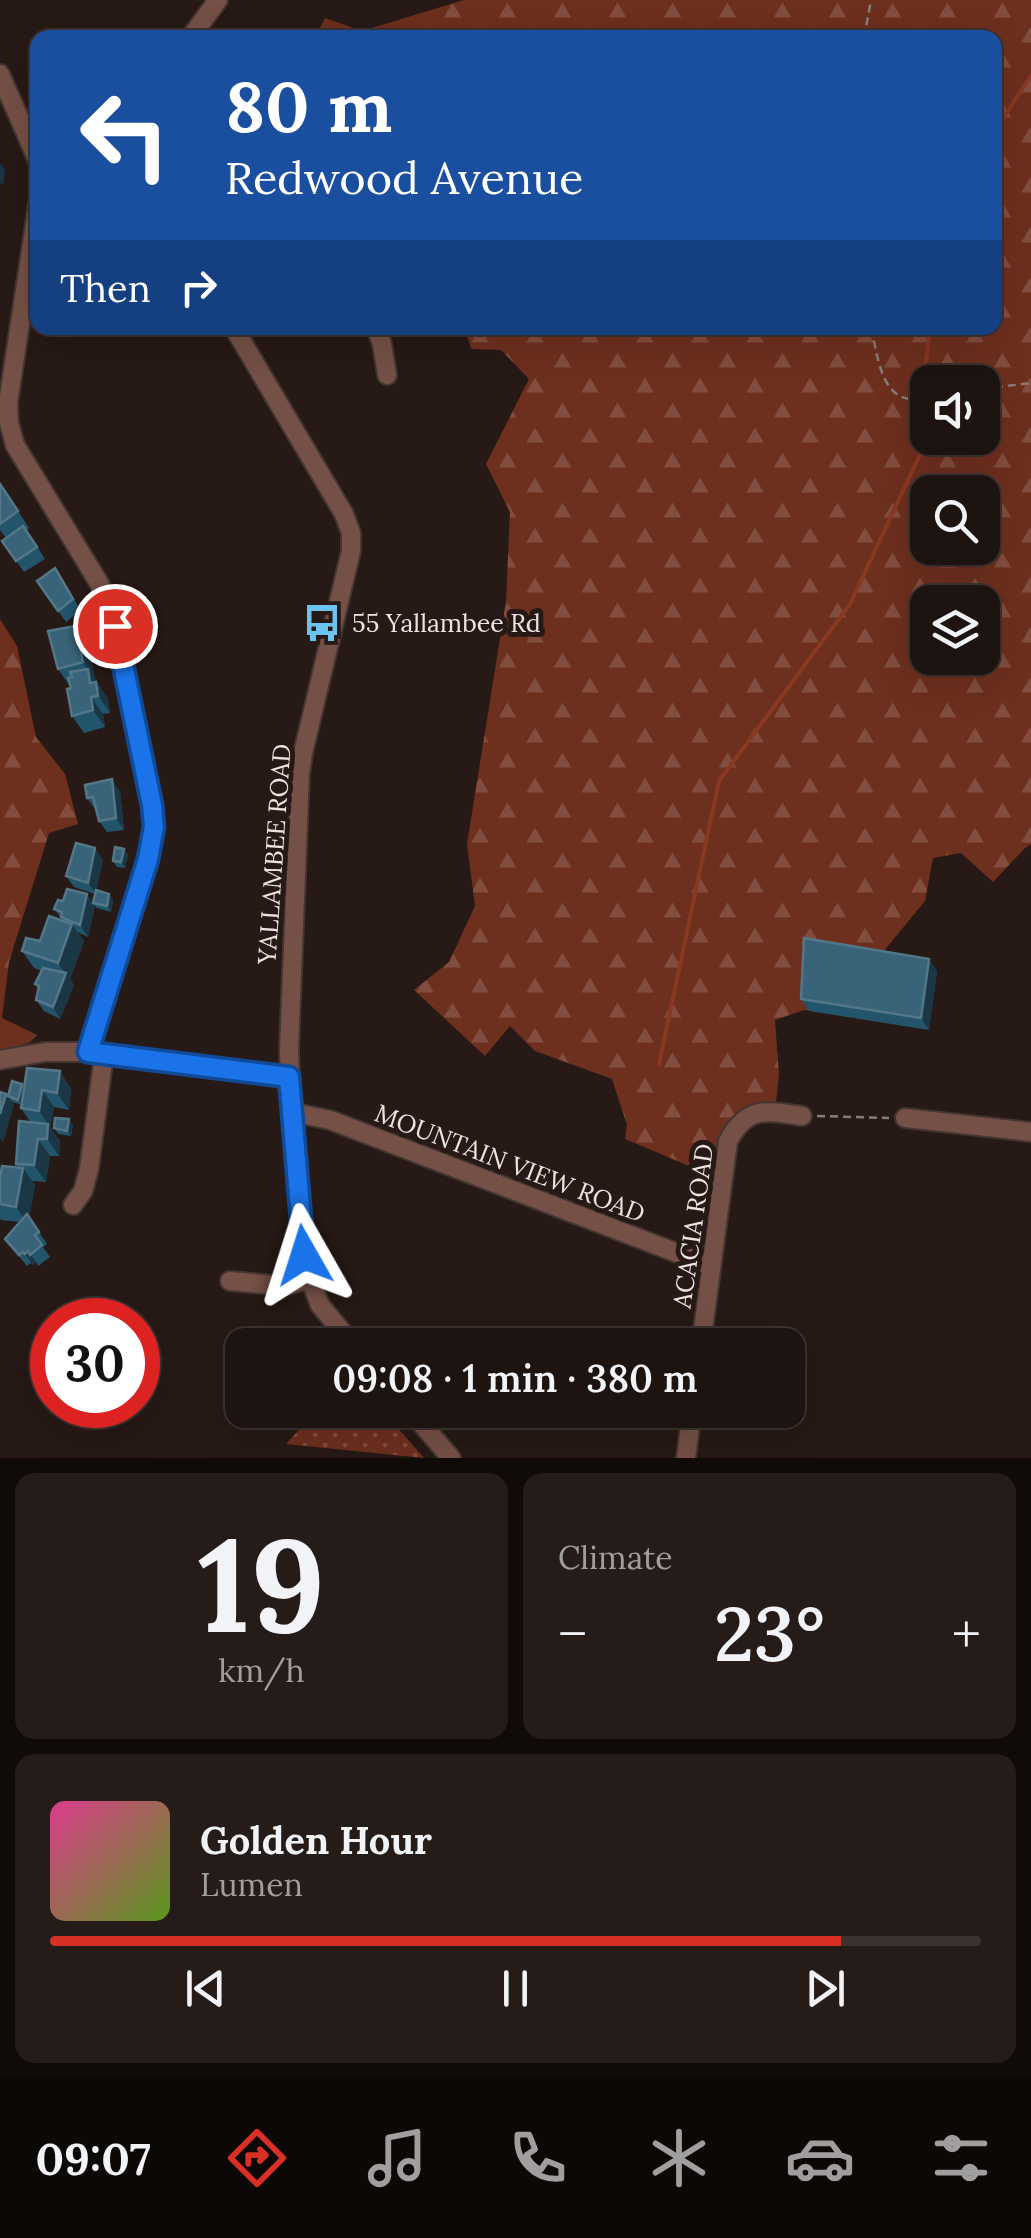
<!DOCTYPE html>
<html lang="en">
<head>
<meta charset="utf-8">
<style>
	body { margin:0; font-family:Lora,serif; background:#251c19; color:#f1f3f6; height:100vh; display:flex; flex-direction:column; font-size:38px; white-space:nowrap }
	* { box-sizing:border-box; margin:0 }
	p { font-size:32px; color:#a09e9f }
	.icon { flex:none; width:55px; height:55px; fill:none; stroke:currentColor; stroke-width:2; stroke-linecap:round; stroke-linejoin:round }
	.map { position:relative; height:1458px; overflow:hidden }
	.drawer { display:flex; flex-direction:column; gap:15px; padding:15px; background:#100a09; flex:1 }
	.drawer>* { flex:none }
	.hud { position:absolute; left:30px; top:30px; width:972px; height:305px; border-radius:20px; box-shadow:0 10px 40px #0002,0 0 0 2px #3b3230; background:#1a4fa0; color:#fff; overflow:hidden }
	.controls { position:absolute; left:910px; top:365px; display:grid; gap:20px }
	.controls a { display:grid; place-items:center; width:90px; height:90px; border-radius:20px; background:#1d1310; box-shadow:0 10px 40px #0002,0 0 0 2px #3b3230; font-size:50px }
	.speed { position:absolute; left:30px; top:1298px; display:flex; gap:20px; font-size:50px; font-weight:700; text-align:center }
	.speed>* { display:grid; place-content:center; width:130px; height:130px; border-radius:50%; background:#1d1310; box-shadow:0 10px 40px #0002,0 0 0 2px #3b3230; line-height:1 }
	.speed .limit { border:15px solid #d22; background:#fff; color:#111 }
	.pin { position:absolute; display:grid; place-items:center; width:85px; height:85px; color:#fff; margin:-42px; border:5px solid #fff; border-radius:50%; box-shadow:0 2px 10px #0007 }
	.me { position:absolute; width:110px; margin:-55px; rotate:354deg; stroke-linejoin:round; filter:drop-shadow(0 0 8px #0008) }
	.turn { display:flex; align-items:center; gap:35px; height:210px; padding:0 30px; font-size:45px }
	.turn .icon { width:130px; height:130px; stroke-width:2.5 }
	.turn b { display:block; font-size:70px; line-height:85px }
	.then { display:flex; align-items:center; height:95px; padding:0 30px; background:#0003; gap:20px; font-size:38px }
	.big { font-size:75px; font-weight:600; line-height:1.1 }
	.drawer .tile { flex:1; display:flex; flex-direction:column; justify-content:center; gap:15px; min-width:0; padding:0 35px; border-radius:20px; background:#251c19 }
	.drawer .dial { align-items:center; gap:0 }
	.dial b { font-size:130px; line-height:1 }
	.song { display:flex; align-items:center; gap:30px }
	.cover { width:120px; height:120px; border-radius:15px; background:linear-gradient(135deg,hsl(330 70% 55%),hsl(90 70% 35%)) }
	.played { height:10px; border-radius:5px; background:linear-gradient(90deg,#d93025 85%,#3b3230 85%) }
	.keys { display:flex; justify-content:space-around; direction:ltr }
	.heat { display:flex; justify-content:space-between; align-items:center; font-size:55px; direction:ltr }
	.drawer .tiles { flex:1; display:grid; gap:15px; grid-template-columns:1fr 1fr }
	.tile:last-child { grid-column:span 2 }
	.trip { position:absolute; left:225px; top:1328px; width:580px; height:100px; border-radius:20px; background:#1d1310; box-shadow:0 10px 40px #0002,0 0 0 2px #3b3230; font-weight:600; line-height:100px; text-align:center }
	.tab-bar { display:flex; height:160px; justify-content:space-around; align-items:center; background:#0c0806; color:#a09e9f }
	.tab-bar .icon { width:70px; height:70px }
	.tab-bar .current { color:#d93025 }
	.tab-bar b { font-size:45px; color:#f1f3f6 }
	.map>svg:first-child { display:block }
	.forest { fill:url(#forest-firs); fill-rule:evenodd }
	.park { fill:url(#park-dots) }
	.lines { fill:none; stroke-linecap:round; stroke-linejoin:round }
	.stream { stroke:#893822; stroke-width:4 }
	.minor-casing { stroke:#433531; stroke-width:22 }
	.path { stroke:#897d7a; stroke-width:2.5; stroke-dasharray:8 5; stroke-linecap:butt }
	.minor { stroke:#745046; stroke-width:18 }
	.wall { fill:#22546c }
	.shaded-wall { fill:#1b3644 }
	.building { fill:#386378; stroke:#547788; stroke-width:2.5 }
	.route-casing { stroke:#114b97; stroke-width:25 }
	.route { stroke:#1a73e8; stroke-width:18 }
	.labels { text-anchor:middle; stroke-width:10; stroke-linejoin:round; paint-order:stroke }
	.poi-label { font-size:25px; fill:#ede3e0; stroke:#271915; text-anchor:start }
	.street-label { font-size:25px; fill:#ede3e0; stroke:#271915 }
</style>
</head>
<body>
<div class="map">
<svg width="1031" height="1458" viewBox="0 0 1031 1458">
	<defs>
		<pattern id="forest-firs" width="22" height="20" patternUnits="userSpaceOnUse" patternTransform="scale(2.5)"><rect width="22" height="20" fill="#6d2f1e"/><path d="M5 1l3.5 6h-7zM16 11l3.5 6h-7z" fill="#824d3e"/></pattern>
		<pattern id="park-dots" width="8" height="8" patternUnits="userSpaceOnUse" patternTransform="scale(2.5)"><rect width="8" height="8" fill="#6d2f1e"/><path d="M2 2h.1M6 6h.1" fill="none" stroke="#824d3e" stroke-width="1.8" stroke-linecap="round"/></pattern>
	</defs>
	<rect width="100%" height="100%" fill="#271915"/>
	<!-- forest -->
	<g class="forest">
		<path d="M464,0H1031V844L1025,848L993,882L961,853L933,858L925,901L878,958L859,1017L804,1010L775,1020L779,1074L775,1112L760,1113L728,1141L701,1171L625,1139L627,1125L612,1079L535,1051L510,1026L485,1056L414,990L449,962L475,906L467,844L506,601L510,512L486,464L529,379L501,350L471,349L465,328H995V38H315L325,18L362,31ZM928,382H982V438H928ZM928,492H982V548H928ZM928,602H982V658H928Z"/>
		<polygon points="0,619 17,646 36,737 65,774 78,824 49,833 9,962 2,1018 37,1035 30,1042 0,1053"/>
	</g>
	<!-- park -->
	<polygon class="park" points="317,1410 382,1410 424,1458 286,1444"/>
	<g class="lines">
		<!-- stream -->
		<g class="stream">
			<polyline points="995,131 1031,75"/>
			<polyline points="923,387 930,328"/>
			<polyline points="659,1064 719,781 850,604 925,444 924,401"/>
		</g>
		<!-- minor casing -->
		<g class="minor-casing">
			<g id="minor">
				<polyline points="190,38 218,0"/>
				<polyline points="0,74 38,161"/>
				<polyline points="38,204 8,403 9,423 15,445 99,583 109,604 153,816 153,838 149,859 88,1052"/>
				<polyline points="234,328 344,514 351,533 351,551 303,753 300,773 289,1049 291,1112 306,1269 320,1305 353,1345"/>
				<polyline points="376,328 382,344 387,375"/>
				<polyline points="0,1060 45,1052 88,1052 289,1077"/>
				<polyline points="291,1112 330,1120 711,1266"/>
				<polyline points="905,1118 1031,1132"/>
				<polyline points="73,1205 83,1191 89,1169 104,1055"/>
				<polyline points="230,1281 285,1286 309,1279"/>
				<path d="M701,1345L728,1141C748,1105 765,1111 802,1116"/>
				<polyline points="410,1410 451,1458"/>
				<polyline points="686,1458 692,1410"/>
			</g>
		</g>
		<!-- path -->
		<g class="path">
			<polyline points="864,38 871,0"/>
			<path d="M871,328C877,351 880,396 910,399C916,399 922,397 928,396"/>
			<polyline points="982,389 1031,383"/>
			<polyline points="817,1116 889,1118"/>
		</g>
		<!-- minor -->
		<use href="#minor" class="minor"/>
	</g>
	<!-- wall -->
	<g class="wall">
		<polygon points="0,483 29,528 27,530 45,559 24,572 2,541 6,538 0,530"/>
		<polygon points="63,580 81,611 66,622 37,581"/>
		<polygon points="85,630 95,679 108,699 110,713 103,714 105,727 84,733 72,716 71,688 58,669"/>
		<polygon points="120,791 124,830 107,832 99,821 97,809 95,809 87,798"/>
		<polygon points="124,849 128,855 125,868 117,867 113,861"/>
		<polygon points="103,860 96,891 109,894 113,900 111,912 97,908 95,906 88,937 77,932 84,941 70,979 74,985 60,1019 44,1011 36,1000 38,989 35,984 42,971 34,968 22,951 40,941 64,922 54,909 93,903 95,894 74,887 66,876"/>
		<polygon points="937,971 929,1030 809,1011 801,999"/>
		<polygon points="24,1088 71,1088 69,1110 54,1107 50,1127 60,1141 59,1156 50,1156 46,1182 32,1181 35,1185 29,1217 47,1244 43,1247 50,1257 38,1266 36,1262 33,1265 31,1263 27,1266 5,1239 20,1222 1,1220 0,1218 0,1178 18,1168 16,1164 31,1123 21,1108 22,1105 12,1102 8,1096"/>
		<polygon points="73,1125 71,1136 58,1134 54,1128"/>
	</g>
	<!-- shaded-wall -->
	<g class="shaded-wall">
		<polygon points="0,163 5,170 3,186 0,182"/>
		<polygon points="76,626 87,643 95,679 83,662"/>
		<polygon points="88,669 108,699 110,713 90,683"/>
		<polygon points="91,697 103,714 105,727 93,710"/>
		<polygon points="112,779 120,791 124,830 116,818"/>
		<polygon points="95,848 103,860 96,894 88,883"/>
		<polygon points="124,849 128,855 125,868 121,862"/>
		<polygon points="87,894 95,905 88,937 80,925"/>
		<polygon points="109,894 113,900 111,912 107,906"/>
		<polygon points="72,924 84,941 70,979 74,985 60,1019 53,1007 66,974 58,963"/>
		<polygon points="929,959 937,971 929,1030 921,1018"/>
		<polygon points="60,1071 71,1088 69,1110 57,1093"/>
		<polygon points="22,1084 26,1090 22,1106 18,1100"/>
		<polygon points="42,1090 54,1107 51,1128 39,1111"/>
		<polygon points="6,1094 14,1105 3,1143 0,1138 0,1114"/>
		<polygon points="69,1119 73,1125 71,1136 67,1131"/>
		<polygon points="48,1124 60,1141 59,1156 47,1139"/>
		<polygon points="38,1139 50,1156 46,1182 34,1165"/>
		<polygon points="23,1168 35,1185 29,1217 47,1244 29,1217 28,1224 16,1207"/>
		<polygon points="28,1251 36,1262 33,1265 25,1254"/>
	</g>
	<!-- building -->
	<g class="building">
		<polygon points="0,484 18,511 0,524"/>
		<polygon points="23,526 37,547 16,561 2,541"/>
		<polygon points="55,568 73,599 58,611 37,581"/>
		<polygon points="81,624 82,634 74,626"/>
		<polygon points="76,626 83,662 58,669 48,631"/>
		<polygon points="88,669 90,683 96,682 98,696 91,697 93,710 72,716 67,689 71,688 68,678 72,677 70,672"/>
		<polygon points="112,779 116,818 99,821 93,797 87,798 85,785"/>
		<polygon points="76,843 95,848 88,883 66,876"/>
		<polygon points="115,847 124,849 121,862 113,861"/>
		<polygon points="67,889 87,894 80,925 61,917 62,912 54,909 58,900 63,901"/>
		<polygon points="96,890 109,894 107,906 93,903"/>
		<polygon points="49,916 72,924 58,963 22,951 26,938 40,941"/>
		<polygon points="804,938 929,959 921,1018 801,999"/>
		<polygon points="43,968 66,973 53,1007 36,1000 39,986 35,984"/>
		<polygon points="27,1068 60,1071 57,1093 42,1090 39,1111 21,1108"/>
		<polygon points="12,1081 22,1084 18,1100 8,1096"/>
		<polygon points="0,1092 6,1094 0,1114"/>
		<polygon points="55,1118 69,1119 67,1131 54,1128"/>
		<polygon points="19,1121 48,1124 47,1139 38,1139 34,1165 16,1164"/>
		<polygon points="2,1166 23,1168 16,1207 0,1204 0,1178"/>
		<polygon points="27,1214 39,1232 35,1235 42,1245 30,1255 28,1251 25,1254 23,1252 19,1255 5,1239"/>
	</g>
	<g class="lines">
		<!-- route casing -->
		<g class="route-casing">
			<polyline id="route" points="115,626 152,805 154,827 148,859 88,1052 289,1077 304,1255"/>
		</g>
		<!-- route -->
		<use href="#route" class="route"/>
	</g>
	<!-- icons -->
	<defs>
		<g id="bus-bare" transform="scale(3)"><path d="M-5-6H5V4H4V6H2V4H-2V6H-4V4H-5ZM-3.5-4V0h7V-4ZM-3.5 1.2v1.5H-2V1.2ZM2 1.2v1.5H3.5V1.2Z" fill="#6bc3f2" stroke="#271915" stroke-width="2.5" paint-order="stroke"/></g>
	</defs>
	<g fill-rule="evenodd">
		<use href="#bus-bare" x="322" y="623"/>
	</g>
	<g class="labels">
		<!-- poi labels -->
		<g class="poi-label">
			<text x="352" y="632">55 Yallambee Rd</text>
		</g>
		<!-- street labels -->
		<g class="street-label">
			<text transform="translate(274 854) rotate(-86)" y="9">YALLAMBEE ROAD</text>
			<text transform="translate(510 1163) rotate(21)" y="9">MOUNTAIN VIEW ROAD</text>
			<text transform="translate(693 1226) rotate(-82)" y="9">ACACIA ROAD</text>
		</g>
	</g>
</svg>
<div class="controls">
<a><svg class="icon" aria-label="sound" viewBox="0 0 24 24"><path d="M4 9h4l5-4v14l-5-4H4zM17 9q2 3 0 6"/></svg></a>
<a><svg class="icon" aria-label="search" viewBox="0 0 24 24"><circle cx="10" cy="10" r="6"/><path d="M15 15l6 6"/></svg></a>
<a><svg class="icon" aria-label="layers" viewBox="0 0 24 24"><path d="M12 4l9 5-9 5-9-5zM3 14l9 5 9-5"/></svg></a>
</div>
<div class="speed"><div class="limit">30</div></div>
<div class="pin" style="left:115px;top:626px;background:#d93025"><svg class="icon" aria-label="arrive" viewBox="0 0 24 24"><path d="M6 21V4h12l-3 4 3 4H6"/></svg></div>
<svg class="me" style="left:304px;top:1255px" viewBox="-20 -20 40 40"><path d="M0-17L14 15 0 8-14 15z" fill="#1a73e8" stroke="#fff" stroke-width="4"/></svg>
<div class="trip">09:08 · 1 min · 380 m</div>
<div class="hud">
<div class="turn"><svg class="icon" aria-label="left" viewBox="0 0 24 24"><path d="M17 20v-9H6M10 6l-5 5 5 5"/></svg><div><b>80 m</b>Redwood Avenue</div></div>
<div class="then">Then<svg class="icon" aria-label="right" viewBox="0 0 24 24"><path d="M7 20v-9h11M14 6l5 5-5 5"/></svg></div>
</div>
</div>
<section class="drawer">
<div class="tiles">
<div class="tile dial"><b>19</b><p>km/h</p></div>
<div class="tile"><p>Climate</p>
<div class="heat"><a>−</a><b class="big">23°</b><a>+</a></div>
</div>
<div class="tile">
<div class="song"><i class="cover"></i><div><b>Golden Hour</b><p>Lumen</p></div></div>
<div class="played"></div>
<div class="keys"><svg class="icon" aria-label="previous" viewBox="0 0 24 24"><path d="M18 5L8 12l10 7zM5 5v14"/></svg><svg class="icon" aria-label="pause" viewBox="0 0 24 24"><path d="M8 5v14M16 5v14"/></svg><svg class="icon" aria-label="next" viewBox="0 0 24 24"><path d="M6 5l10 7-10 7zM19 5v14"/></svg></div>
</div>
</div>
</section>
<nav class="tab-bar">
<b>09:07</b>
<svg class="icon current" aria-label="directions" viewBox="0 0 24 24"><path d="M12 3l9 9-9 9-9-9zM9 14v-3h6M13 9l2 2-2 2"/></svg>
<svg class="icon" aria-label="music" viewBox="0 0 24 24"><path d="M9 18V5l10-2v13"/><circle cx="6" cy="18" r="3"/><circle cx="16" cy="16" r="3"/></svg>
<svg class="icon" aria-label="phone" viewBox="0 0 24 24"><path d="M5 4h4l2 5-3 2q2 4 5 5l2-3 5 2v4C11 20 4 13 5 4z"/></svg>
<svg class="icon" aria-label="climate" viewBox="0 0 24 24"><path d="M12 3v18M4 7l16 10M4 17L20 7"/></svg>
<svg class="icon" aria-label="car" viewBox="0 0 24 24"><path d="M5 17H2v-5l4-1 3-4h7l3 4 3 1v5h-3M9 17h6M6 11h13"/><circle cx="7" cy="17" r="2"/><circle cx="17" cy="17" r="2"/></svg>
<svg class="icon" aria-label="filters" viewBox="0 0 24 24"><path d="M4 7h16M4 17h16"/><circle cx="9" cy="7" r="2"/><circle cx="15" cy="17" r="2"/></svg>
</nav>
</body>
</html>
